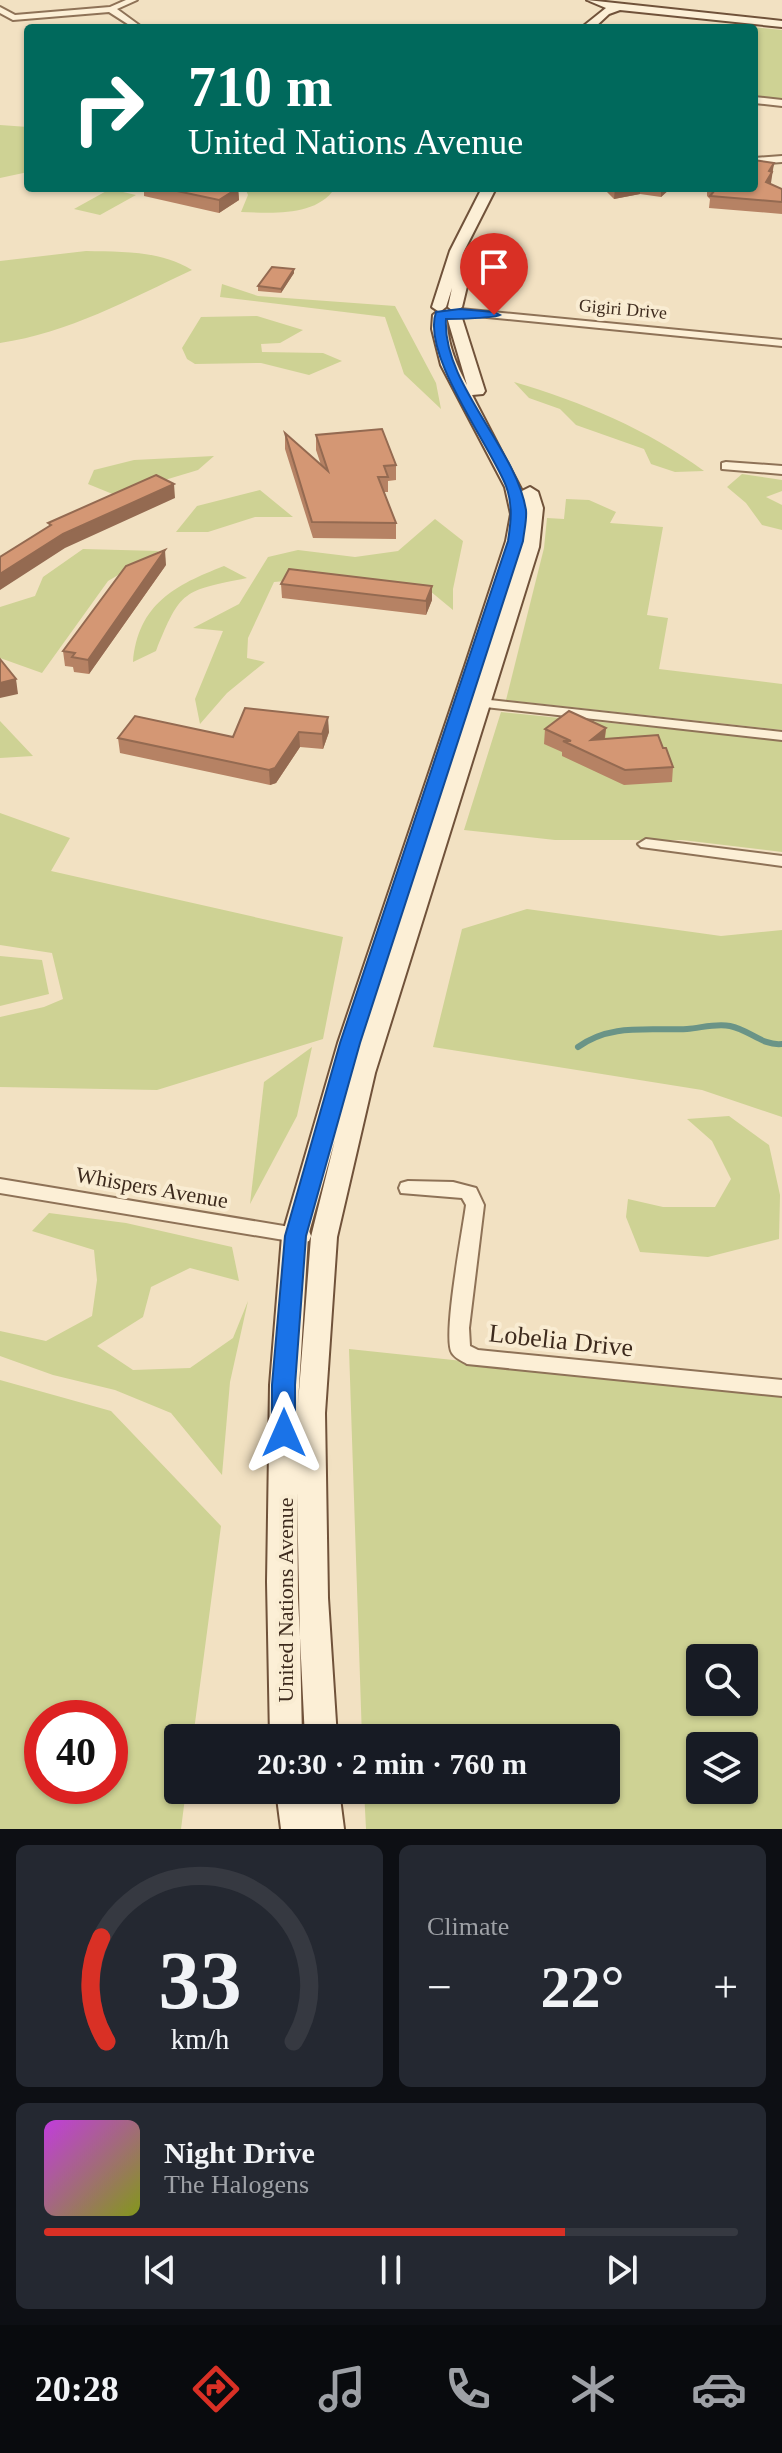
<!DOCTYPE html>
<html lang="en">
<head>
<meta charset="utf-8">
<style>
	body { margin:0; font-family:Georgia,serif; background:#242831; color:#f1f3f6; height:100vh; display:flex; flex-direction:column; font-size:30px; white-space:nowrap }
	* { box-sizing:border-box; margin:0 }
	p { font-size:26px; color:#9ea1a6 }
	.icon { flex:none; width:44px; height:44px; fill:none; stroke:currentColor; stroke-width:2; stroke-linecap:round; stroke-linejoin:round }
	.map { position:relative; height:1829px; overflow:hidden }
	.side { display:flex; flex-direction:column; gap:16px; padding:16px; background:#0d0f14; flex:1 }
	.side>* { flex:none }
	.banner { position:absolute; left:24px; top:24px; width:734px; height:168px; border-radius:8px; box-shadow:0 2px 6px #0004; background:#00695c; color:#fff; overflow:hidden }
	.tools { position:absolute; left:686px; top:1644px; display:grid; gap:16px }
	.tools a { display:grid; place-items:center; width:72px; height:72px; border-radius:8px; background:#171b24; box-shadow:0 2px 6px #0004; font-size:40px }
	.speed { position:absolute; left:24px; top:1700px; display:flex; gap:16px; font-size:40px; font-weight:700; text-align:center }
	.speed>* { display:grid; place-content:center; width:104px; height:104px; border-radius:50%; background:#171b24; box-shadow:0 2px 6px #0004; line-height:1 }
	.speed .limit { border:12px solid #d22; background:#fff; color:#111 }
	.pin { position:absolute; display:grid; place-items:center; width:68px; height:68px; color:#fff; margin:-82px -34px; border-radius:50% 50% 50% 0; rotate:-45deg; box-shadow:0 0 8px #0007 }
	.pin .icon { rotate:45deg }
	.me { position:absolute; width:88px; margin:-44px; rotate:0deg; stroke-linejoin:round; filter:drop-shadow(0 0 6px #0008) }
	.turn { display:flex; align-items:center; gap:28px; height:168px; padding:0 32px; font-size:36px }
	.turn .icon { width:104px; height:104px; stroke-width:2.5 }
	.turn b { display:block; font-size:56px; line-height:68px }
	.big { font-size:60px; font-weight:600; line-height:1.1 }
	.side .tile { flex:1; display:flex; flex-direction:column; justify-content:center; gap:12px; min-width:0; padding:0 28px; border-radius:12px; background:#242831 }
	.side .dial { align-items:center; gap:0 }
	.dial svg { height:208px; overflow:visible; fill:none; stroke:#363941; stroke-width:7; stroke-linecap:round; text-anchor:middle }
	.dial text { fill:#f1f3f6; stroke:none }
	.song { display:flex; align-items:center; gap:24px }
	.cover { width:96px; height:96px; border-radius:12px; background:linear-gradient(135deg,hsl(290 70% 55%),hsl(70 70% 35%)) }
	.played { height:8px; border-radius:4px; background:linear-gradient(90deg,#d93025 75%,#363941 75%) }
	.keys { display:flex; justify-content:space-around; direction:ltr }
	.heat { display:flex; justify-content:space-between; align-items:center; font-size:44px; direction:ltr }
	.side .tiles { flex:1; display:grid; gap:16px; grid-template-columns:1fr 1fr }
	.tile:last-child { grid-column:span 2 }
	.trip { position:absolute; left:164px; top:1724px; width:456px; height:80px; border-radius:8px; background:#171b24; box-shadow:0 2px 6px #0004; font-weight:600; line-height:80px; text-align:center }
	.menu { display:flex; height:128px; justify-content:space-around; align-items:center; background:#090b0e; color:#9ea1a6 }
	.menu .icon { width:56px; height:56px }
	.menu .active { color:#d93025 }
	.menu b { font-size:36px; color:#f1f3f6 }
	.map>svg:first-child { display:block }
	.green { fill:#ced294; fill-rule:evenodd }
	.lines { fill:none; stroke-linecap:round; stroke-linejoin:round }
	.stream { stroke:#6a9487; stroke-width:6 }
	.street-casing { stroke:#8e7257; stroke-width:4 }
	.secondary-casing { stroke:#70523a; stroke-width:4 }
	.street { fill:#fcefd6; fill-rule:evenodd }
	.secondary { fill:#fcefd6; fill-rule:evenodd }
	.wall { fill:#b68264 }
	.shaded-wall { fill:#946a51 }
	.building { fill:#d49774; stroke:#946a51; stroke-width:2 }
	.route { fill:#1a73e8; stroke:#114b97; stroke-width:2 }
	.labels { text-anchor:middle; stroke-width:8; stroke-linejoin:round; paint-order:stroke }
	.far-street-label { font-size:18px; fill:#3d2a1d; stroke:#f9ecd2 }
	.street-label { font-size:22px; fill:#3d2a1d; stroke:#f9ecd2 }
	.near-street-label { font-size:26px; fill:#3d2a1d; stroke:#f9ecd2 }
</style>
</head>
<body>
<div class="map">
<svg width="782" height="1829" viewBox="0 0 782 1829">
	<rect width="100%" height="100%" fill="#f2e1c2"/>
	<!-- green -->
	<g class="green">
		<polygon points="753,28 753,27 782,30 782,99 754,95"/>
		<polygon points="0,125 28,127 28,172 0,178"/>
		<path d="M245,188H335C316,217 272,213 241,212L248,195Z"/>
		<polygon points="110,189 136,195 100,215 74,209"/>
		<path d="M86,251C123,252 159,250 192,270C130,299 68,333 0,343V261Z"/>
		<polygon points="222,284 258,296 395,306 436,383 441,409 404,374 385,317 220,297"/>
		<polygon points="257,316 303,330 280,343 261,344 262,352 323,353 342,361 309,375 261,363 195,364 187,359 182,348 201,317"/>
		<path d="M514,382C582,402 647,429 704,471L675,472L651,464L644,449L576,425L560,409L529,398Z"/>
		<polygon points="214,456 198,470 115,495 88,484 94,470 134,460"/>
		<polygon points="742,474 782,480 782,491 766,497 782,505 782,530 762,525 746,503 727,487"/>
		<polygon points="260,490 293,517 255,517 208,532 176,532 197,506"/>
		<polygon points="566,499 589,500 616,512 610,523 663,527 647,615 668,618 659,669 782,684 782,730 506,700 544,548 547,518 564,519"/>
		<polygon points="435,519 463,541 453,589 453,610 424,586 321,578 274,582 248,638 247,658 265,662 227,693 200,724 195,699 223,631 193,628 239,604 268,557 298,550 355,557 398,551"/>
		<polygon points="83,549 159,551 108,581 42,673 0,658 0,607 35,596 43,577"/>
		<path d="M224,566L247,578C183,591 181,589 156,651L133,662C138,604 175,585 224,566Z"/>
		<polygon points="501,712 782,740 782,852 682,840 555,840 464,830"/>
		<polygon points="0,721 33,756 0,758"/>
		<polygon points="0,813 70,838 51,871 343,937 323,1039 157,1090 0,1087 0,1017 44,1007 63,999 52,953 0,945"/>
		<polygon points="527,909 721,936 782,930 782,1117 702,1090 433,1047 462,929"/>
		<polygon points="0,956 42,960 49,994 0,1006"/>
		<polygon points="312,1047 297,1116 250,1204 264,1082"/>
		<polygon points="729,1116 769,1145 780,1195 779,1239 708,1257 640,1252 626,1217 628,1199 663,1207 715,1207 731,1179 712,1141 687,1119"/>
		<polygon points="49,1213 126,1223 232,1247 239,1281 190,1268 151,1287 143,1317 97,1346 133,1370 190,1368 233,1338 248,1301 230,1382 222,1475 171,1413 115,1390 53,1375 0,1356 0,1331 46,1341 92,1316 97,1280 94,1250 32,1231"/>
		<path d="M349,1349L782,1395V1829H366L364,1790H606V1738H362ZM700,1658H744V1702H700ZM700,1746H744V1790H700Z"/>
		<path d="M0,1380L111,1411L221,1526L193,1738H178V1790H186L181,1829H0ZM110,1718V1786H42V1718Z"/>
	</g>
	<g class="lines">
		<!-- stream -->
		<path class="stream" d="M578,1047C611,1023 648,1031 687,1029C701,1028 716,1023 730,1026C750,1030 762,1046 782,1044"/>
		<!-- street casing -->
		<g class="street-casing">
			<g id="street">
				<polygon points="126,0 137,0 117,9 143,28 134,28 109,12 13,20 0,13 0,7 15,15 110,7"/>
				<polygon points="754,97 782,100 782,106 754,103"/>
				<polygon points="782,156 782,162 754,164 754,158"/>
				<polygon points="460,309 782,340 782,346 456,314 456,310"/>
				<polygon points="726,462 782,466 782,474 722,469 722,463"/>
				<polygon points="481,699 782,732 782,740 476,706 474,703 476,700"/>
				<polygon points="646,839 782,856 782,866 641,847 638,844"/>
				<polygon points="0,1179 302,1229 309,1231 311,1236 309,1241 302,1243 0,1193"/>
				<path d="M408,1181L453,1182L476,1188L484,1205L469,1328L470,1346L478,1350L782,1380V1396L467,1364C462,1361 455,1358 452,1353C442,1338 463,1229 466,1205L462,1198L401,1193L399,1188L401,1183Z"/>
			</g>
		</g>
		<!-- secondary casing -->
		<g class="secondary-casing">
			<g id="secondary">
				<polygon points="587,0 782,21 782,27 620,10 609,14 594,28 581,28 606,8"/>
				<path d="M482,188H496L464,251L463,254L474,257L462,307L456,311L461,315L485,391L483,394L472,395L522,491L530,487L538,492L543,508L539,547L375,1073L337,1237L325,1413L328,1598L337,1738H305L298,1598L297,1492L302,1738H270L267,1582L270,1385L282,1236L338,1043L465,666L506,541L511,514L505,487L441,365L432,329L433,315L438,311L432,307L450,251ZM452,288L448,307L453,311L447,314L441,311L446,307ZM447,317L467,385C456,365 446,341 447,317ZM335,1140L311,1237L298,1404L308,1236Z"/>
				<polygon points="276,1790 339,1790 344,1829 281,1829"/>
			</g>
		</g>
		<!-- street -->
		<use href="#street" class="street"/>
		<!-- secondary -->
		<use href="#secondary" class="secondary"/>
	</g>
	<!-- wall -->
	<g class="wall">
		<polygon points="774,163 770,184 782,189 782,214 709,208 710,199 707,196 707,188 754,188"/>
		<polygon points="144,188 238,188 239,200 219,213 144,196"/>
		<polygon points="603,188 671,188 661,197 640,194 614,199"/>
		<polygon points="294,269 294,273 281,293 258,291 258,286"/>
		<polygon points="285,433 321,465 316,450 316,435 396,465 396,480 388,481 388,492 384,492 396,523 396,539 313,538 285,449"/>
		<polygon points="166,565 89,674 74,672 73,667 65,666 63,651"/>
		<polygon points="281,584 432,600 426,615 282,598"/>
		<polygon points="245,708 329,732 323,749 300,747 276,783 270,785 120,753 118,738 233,737"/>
		<polygon points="606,728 605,739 663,748 673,767 672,782 624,785 562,756 562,752 544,744 545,729"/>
	</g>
	<!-- shaded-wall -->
	<g class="shaded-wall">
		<polygon points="774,163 771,183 765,194 769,171"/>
		<polygon points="238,188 239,200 219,213 219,200"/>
		<polygon points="565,188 587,188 565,192"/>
		<polygon points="615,188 640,188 640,194 614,199"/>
		<polygon points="661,188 671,188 661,197"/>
		<polygon points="294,269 294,273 281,293 281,289"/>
		<polygon points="174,484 175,498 65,548 0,590 0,574 63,534"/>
		<polygon points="165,550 166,565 89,674 88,660"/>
		<polygon points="432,586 432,600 426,615 426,601"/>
		<polygon points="16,679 18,694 0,698 0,683"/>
		<polygon points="328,717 329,732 323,749 322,734"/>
		<polygon points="606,728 604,743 590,755 591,740"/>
		<polygon points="299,732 300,747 276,783 270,785 269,770"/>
	</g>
	<!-- building -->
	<g class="building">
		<polygon points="754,160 774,163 769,171 772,172 766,182 782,189 782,202 710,196 715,190 712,188 754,188"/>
		<polygon points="163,188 238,188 219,200"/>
		<polygon points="272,267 294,269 281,289 258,286"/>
		<polygon points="382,429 396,465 384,466 388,477 378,477 396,523 312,522 285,433 328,471 316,435"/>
		<polygon points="156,475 174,484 63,534 0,574 0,557 51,525 48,523"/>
		<polygon points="165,550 88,660 72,657 75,653 63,651 126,566"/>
		<polygon points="289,569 432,586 426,601 281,584"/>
		<polygon points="0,659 16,679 0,683"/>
		<polygon points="245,708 328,717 322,734 299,732 275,768 269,770 118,738 135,716 233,737"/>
		<polygon points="569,711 606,728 591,740 658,735 663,748 666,748 673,767 625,770 563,741 571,741 545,729"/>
	</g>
	<!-- route -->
	<path class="route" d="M460,309L494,312L500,315C495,318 456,319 446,319C442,383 516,448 526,510C527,520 524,531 523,541L360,1043L306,1236L295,1385V1433L292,1440L284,1443L275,1440L272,1433V1385L285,1236L340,1043L508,541C511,522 513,505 506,486C490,445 421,355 436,312Z"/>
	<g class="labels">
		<!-- far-street labels -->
		<g class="far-street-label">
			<text transform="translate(623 309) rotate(5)" y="6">Gigiri Drive</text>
		</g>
		<!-- street labels -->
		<g class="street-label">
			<text transform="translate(152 1187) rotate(10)" y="8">Whispers Avenue</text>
			<text transform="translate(285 1600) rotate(-90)" y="8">United Nations Avenue</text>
		</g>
		<!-- near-street labels -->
		<g class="near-street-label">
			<text transform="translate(561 1340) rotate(6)" y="9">Lobelia Drive</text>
		</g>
	</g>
</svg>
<div class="tools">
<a><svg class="icon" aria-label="search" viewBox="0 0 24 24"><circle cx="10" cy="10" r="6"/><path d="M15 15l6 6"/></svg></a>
<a><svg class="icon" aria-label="layers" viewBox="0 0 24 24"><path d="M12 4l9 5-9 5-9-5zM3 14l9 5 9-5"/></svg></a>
</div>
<div class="speed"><div class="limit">40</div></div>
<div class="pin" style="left:494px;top:315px;background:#d93025"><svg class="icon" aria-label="arrive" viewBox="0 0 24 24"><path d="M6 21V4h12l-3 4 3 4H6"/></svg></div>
<svg class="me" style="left:284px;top:1433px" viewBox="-20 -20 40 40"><path d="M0-17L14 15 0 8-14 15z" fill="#1a73e8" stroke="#fff" stroke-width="4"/></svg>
<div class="trip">20:30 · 2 min · 760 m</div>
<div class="banner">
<div class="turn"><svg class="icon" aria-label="right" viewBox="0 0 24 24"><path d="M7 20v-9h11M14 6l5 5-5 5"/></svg><div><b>710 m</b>United Nations Avenue</div></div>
</div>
</div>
<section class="side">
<div class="tiles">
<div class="tile dial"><svg viewBox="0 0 100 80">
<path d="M14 69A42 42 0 1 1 86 69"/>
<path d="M14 69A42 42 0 0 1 12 29" stroke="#d93025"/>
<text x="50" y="56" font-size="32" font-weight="700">33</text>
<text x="50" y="72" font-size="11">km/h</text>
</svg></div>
<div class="tile"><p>Climate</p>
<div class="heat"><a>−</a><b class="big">22°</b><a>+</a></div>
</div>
<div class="tile">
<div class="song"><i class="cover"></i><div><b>Night Drive</b><p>The Halogens</p></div></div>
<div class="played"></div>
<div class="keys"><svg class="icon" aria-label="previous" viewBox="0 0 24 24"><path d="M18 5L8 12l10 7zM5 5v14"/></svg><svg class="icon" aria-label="pause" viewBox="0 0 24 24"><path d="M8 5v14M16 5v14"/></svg><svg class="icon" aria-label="next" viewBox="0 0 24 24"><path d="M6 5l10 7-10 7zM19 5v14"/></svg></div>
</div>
</div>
</section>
<nav class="menu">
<b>20:28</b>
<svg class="icon active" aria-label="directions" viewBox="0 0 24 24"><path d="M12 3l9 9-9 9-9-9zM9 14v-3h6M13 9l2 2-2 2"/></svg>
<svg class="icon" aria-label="music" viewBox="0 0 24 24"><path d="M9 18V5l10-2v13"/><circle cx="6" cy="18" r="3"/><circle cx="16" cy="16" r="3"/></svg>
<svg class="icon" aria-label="phone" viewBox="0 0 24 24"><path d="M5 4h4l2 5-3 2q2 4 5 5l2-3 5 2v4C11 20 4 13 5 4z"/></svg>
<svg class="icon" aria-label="climate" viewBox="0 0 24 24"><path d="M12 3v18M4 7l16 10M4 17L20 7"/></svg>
<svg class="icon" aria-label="car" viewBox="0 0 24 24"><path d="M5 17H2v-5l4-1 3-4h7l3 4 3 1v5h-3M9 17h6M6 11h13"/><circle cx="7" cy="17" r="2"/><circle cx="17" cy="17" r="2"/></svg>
</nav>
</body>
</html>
